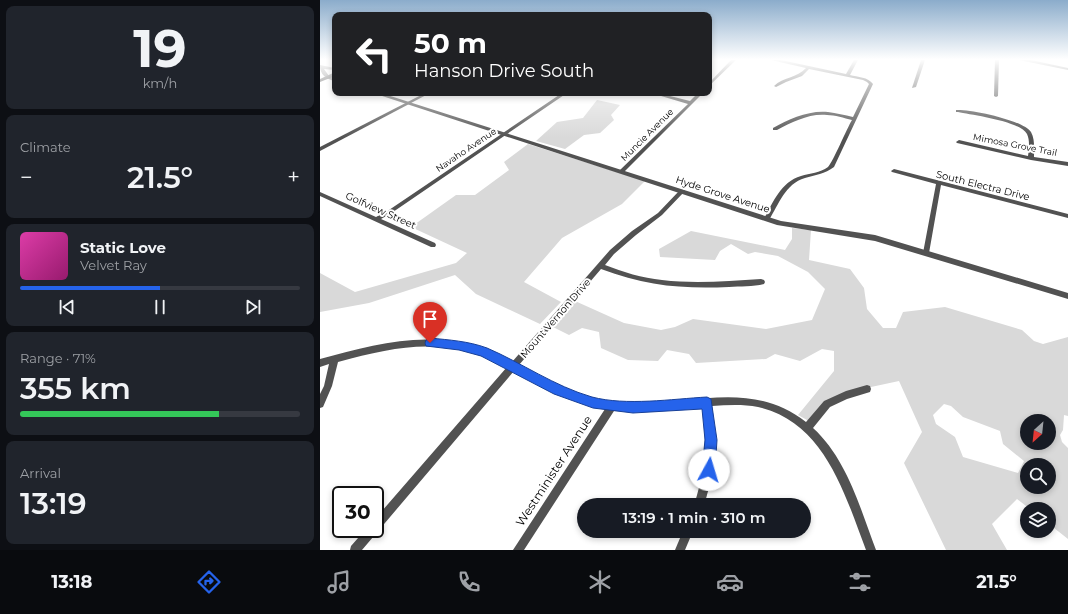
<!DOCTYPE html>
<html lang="en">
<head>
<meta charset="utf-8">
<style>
	body { margin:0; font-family:Montserrat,sans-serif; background:#20242c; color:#f1f3f6; height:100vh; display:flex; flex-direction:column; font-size:15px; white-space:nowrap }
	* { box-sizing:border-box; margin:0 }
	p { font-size:13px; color:#9ea1a6 }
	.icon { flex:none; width:22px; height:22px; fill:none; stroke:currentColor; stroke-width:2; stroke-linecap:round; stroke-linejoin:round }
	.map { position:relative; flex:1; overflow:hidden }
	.panel { display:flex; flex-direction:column; gap:6px; padding:6px; background:#0d0f14; width:320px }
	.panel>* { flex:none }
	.top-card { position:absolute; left:12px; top:12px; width:380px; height:84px; border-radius:8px; box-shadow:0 2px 6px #0003; background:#202124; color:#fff; overflow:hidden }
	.needle { width:26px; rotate:207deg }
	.tools { position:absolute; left:700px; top:414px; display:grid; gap:8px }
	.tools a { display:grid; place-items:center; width:36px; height:36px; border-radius:50%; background:#171b24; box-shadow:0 2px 6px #0003; font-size:20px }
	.speed { position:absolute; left:12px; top:486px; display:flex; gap:8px; font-size:20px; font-weight:700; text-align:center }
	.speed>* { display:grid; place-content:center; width:52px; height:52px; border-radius:50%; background:#171b24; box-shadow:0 2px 6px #0003; line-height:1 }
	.speed .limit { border:2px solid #111; border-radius:6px; background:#fff; color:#111 }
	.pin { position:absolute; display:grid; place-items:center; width:34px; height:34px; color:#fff; margin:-41px -17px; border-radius:50% 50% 50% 0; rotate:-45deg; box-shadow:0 0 4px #0007 }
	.pin .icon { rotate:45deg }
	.me { position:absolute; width:44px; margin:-22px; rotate:6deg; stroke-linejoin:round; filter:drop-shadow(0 0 3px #0008) }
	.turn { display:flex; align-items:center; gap:14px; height:84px; padding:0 16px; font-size:18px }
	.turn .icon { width:52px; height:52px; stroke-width:2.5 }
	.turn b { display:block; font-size:28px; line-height:34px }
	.big { font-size:30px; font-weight:600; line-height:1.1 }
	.panel .tile { flex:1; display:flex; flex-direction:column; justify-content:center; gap:6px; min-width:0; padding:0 14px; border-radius:8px; background:#20242c }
	.panel .dial { align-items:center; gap:0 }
	.dial b { font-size:52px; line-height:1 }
	.song { display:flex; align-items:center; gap:12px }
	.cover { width:48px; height:48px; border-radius:6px; background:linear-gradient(135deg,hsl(320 70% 55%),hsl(320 70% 35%)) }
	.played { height:4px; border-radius:2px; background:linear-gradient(90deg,#2563eb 50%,#363941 50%) }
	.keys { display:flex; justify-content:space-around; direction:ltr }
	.heat { display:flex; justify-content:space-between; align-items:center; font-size:22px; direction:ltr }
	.charge { height:6px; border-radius:3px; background:linear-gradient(90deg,#34c759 71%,#363941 0) }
	.trip { position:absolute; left:257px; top:498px; width:234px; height:40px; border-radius:20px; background:#171b24; box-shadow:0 2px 6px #0003; font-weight:600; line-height:40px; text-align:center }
	.menu { display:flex; height:64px; justify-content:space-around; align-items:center; background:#090b0e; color:#9ea1a6 }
	.menu .icon { width:28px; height:28px }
	.menu .current { color:#2563eb }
	.menu b { font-size:18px; color:#f1f3f6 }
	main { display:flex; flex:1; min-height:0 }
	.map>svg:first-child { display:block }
	.green { fill:#d9d9d9; fill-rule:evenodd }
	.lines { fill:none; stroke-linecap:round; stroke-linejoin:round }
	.minor { fill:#525252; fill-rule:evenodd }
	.tertiary { fill:#525252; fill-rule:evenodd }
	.secondary { fill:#1f1f1f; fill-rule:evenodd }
	.route { fill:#2563eb; stroke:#184099 }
	.labels { text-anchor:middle; stroke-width:4; stroke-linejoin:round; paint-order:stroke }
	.far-street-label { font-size:9px; fill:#000; stroke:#fff }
	.street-label { font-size:10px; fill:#000; stroke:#fff }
	.near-street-label { font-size:12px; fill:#000; stroke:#fff }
</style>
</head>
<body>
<main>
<section class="panel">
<div class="tile dial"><b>19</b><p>km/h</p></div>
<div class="tile"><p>Climate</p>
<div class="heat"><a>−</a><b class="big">21.5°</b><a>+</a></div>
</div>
<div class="tile">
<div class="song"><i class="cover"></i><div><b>Static Love</b><p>Velvet Ray</p></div></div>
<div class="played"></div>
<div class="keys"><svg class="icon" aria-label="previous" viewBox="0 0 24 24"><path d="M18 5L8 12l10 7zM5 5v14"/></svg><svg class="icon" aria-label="pause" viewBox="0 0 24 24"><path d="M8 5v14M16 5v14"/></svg><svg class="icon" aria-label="next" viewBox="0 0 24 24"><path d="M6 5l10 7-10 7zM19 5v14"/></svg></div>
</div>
<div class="tile"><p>Range · 71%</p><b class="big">355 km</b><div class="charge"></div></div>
<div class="tile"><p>Arrival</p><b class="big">13:19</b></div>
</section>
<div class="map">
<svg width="748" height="550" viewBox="0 0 748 550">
	<rect width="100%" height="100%" fill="#fff"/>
	<!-- green -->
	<g class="green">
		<polygon points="277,100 300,105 291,115 294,120 280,133 264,135 245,149 216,141 237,122 263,118"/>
		<polygon points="208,144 325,181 302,204 242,238 204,282 241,302 220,324 156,294 135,275 49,303 0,312 0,273 35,292 136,263 147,253 91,227 136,195 155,195 189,170 184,162"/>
		<path d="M472,228L491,230L489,260L530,269L544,288L547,309L563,328H576L583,312L625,307L702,330L714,341L723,344L748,337V416L744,415L743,430L740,435L742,442L748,448V539L729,524V509H710L697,499L672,524L687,550H626L584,463L602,432L579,381L523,393L491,420H487L478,415L514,371V351L502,349L480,361L455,354L446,359L376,363L369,354L347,350L338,361L308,360L281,348L279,332L262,328L249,335L233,327L255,301L304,323L341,330L355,327L373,319L446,329L492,320L505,289L488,272L458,256L435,252L428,254L411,244L400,251L395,260L340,257L339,249L371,231L465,250L472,239ZM624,404L631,406L643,417L680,431L683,444L704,461L698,473L643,457L635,437L616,424L613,415ZM707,421H729V443H707ZM707,465H729V487H707Z"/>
	</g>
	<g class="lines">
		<!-- minor -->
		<g class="minor">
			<polygon points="411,60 416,60 389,86 389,83"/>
			<path d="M451,60H461L526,74L534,60H538L530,75C538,77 548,77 553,84L514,167C505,174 495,175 485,178C465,184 459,204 449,220L447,221L444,219C453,202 461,182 481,176C490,173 500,173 508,167C513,162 527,128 532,120C524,118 515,115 507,115C490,113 472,122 457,130H453V128C469,119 489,110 508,112C516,113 525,115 533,117L549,84L547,82L543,80L489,69L482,76L466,82L456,87L454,86C463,77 477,78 486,68Z"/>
			<polygon points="601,60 605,60 596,87 592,88"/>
			<polygon points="675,60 679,60 678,96 676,97 674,96"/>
			<polygon points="105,93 110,93 0,151 0,147"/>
			<polygon points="242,93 247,93 73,212 61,219 115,243 116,245 115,247 111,247 0,196 0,192 56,217 69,210"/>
			<polygon points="331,93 338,93 370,101 378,93 383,93 303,173 299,173 299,171 368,104"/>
			<path d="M636,110C650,109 703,120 711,132C715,139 714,149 714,157L748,162V166L711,160L637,143L636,142L639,140L708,156C709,149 710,140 707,134C700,121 652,115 638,112H636Z"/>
			<polygon points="574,169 748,214 748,218 621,185 609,253 606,255 603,253 616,184 572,172 571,171"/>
			<path d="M362,189L365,191L364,192L342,215L316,235L294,254L285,265C303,272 322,278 342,280C375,284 408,281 441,279L444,280L445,282L444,284C433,287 420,286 409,287C362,289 326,286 281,269L199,365C229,380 259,397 292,402C360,411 426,375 486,422L504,401L526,391L547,385L550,386L551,389L550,392L527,399L510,407L493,428C527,459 540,508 556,550H546C525,495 505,422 438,407C423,404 407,405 392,406C396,441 395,472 384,505H374C385,472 387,441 383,407L329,412L294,411L204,550H193L285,409C252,402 224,386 194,371L42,550H30L31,546L46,529H55V519L187,367C126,336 81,345 18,362L12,386L3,407L0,408V394L4,386L9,364L0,367V359C46,347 93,333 141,343C159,346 176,354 192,362L290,250L312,231L338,213L360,190Z"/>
			<polygon points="363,531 373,531 365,550 355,550"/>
		</g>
		<!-- tertiary -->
		<g class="tertiary">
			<polygon points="699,60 711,60 748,68 748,70"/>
			<path d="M0,65L15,68V70L4,69L9,76L15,78V81C6,79 0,75 0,65Z"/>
			<polygon points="53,93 61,93 461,221 555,235 748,293 748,299 555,241 457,225"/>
		</g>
		<!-- secondary -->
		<polygon class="secondary" points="13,73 15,73 15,76 0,82 0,79"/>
	</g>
	<!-- sky -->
	<linearGradient id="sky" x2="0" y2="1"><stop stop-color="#8baccb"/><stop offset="0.43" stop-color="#fff"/><stop offset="1" stop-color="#fff" stop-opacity="0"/></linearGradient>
	<rect width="748" height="138" fill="url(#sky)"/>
	<!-- route -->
	<path class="route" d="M110,338C129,340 148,341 167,348C202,363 234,386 272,397C306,406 352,399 387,397L391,399L397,440L395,470L393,475L389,477L384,475L382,470L385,440L382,409L313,413L273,408L234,394L161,356L139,350L106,346L105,343L106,340Z"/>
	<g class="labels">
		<!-- far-street labels -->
		<g class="far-street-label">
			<text transform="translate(327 135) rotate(-45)" y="3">Muncie Avenue</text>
			<text transform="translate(695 145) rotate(11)" y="3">Mimosa Grove Trail</text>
			<text transform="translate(146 150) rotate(-34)" y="3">Navaho Avenue</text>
		</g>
		<!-- street labels -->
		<g class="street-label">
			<text transform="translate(663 185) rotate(14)" y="4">South Electra Drive</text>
			<text transform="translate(403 194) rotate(18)" y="4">Hyde Grove Avenue</text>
			<text transform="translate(61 210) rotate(24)" y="4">Golfview Street</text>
			<text transform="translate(235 318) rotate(-49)" y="4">Mount Vernon Drive</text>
		</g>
		<!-- near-street labels -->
		<g class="near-street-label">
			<text transform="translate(234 471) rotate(-57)" y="4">Westminister Avenue</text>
		</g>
	</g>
</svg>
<div class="tools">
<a><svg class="needle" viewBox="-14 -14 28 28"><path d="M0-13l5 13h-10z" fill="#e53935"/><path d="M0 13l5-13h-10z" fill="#9ea1a6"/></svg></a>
<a><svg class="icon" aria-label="search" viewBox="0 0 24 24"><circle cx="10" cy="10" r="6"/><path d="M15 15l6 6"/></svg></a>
<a><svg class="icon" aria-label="layers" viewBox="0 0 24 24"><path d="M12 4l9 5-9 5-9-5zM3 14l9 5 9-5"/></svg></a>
</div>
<div class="speed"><div class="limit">30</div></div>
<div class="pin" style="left:110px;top:343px;background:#d93025"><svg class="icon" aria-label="arrive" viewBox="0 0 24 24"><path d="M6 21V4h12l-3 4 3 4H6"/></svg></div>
<svg class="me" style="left:389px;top:470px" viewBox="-20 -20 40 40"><circle r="19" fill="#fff"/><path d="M0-13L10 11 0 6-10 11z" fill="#2563eb"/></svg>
<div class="trip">13:19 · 1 min · 310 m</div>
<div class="top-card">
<div class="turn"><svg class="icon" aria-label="left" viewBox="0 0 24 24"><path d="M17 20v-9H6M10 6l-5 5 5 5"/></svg><div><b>50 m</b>Hanson Drive South</div></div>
</div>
</div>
</main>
<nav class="menu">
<b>13:18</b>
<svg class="icon current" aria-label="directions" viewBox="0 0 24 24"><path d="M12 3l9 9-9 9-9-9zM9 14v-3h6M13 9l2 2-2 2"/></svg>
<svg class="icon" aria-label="music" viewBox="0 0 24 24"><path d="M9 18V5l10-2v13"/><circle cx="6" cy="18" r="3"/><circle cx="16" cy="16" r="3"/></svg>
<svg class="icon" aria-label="phone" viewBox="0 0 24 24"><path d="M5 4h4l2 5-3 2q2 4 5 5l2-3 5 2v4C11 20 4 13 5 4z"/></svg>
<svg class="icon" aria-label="climate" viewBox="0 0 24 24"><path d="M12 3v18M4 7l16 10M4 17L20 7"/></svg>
<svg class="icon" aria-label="car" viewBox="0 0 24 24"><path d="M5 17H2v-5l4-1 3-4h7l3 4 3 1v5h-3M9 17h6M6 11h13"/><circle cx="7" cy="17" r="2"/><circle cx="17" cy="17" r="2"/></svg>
<svg class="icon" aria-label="filters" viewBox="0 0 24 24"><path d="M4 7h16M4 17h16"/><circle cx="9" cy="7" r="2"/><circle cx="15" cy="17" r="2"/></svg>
<b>21.5°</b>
</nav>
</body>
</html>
